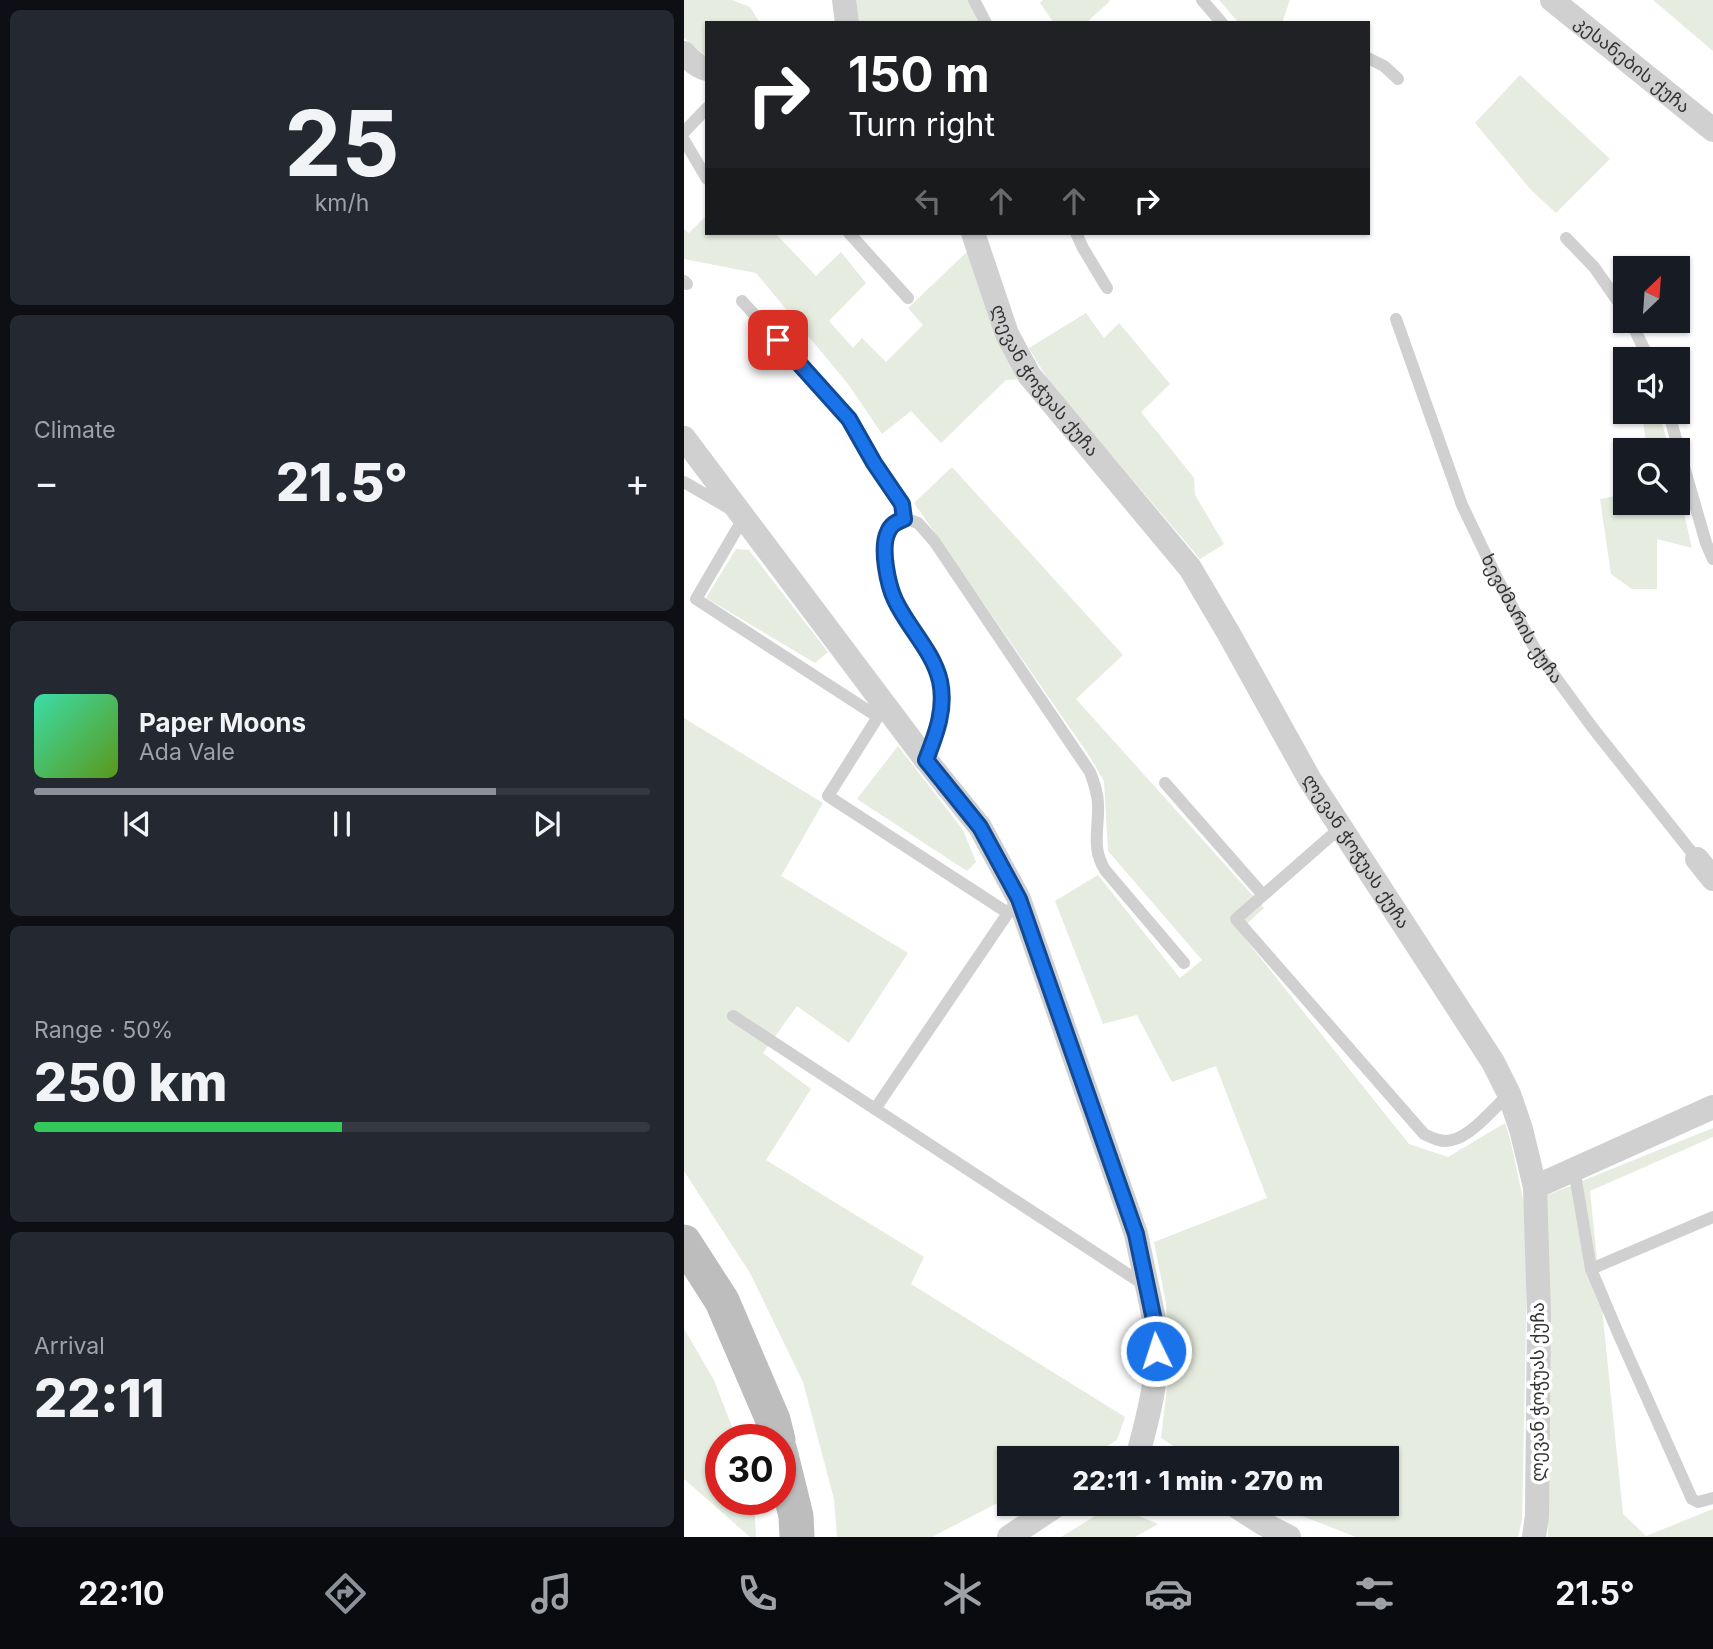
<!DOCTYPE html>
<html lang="en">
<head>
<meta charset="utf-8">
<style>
	body { margin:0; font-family:Inter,"Noto Sans Georgian",sans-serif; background:#242831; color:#f1f3f6; height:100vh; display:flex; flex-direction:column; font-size:26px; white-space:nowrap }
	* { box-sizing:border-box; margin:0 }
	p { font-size:23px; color:#9ea1a6 }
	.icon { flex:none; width:38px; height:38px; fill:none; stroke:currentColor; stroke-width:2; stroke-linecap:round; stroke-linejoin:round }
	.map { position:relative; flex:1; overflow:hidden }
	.side { display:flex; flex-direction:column; gap:10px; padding:10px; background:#0d0f14; width:684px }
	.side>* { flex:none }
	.banner { position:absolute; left:21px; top:21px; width:665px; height:214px; border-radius:0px; box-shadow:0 2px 5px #0004; background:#202124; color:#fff; overflow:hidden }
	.needle { width:46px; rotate:25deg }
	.buttons { position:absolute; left:929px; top:256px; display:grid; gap:14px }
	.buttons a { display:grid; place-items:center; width:77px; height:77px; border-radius:0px; background:#171b24; box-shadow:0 2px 5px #0004; font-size:35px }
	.speed { position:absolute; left:21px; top:1424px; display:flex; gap:14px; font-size:35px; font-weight:700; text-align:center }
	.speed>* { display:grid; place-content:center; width:91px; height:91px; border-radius:50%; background:#171b24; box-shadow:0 2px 5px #0004; line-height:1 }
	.speed .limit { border:10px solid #d22; background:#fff; color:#111 }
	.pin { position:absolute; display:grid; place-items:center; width:60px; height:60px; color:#fff; margin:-30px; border-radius:14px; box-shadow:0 4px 10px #0006 }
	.me { position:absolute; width:77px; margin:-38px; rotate:356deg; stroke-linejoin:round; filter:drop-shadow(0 0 5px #0008) }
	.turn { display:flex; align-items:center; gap:24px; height:147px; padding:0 28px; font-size:32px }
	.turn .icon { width:91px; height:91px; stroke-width:2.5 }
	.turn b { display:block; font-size:49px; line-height:60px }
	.lanes { display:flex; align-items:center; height:66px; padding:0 28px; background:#0003; justify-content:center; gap:35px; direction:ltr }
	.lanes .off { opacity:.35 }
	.big { font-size:52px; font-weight:800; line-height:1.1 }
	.side .widget { flex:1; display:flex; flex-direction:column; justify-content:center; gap:10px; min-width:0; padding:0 24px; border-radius:10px; background:#242831 }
	.side .dial { align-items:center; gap:0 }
	.dial b { font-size:91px; line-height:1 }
	.song { display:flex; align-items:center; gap:21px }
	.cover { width:84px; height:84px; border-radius:10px; background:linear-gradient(135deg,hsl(160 70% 55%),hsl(90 70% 35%)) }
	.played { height:7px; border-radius:4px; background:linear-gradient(90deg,#8c9099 75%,#363941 75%) }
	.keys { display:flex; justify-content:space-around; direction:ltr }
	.heat { display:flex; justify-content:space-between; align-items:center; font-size:38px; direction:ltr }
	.charge { height:10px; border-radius:5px; background:linear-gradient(90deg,#34c759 50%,#363941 0) }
	.trip { position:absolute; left:313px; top:1446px; width:402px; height:70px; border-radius:0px; background:#171b24; box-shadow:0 2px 5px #0004; font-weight:800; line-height:70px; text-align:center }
	.dock { display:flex; height:112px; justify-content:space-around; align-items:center; background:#090b0e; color:#9ea1a6 }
	.dock .icon { width:49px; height:49px }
	.dock .active { color:#8c9099 }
	.dock b { font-size:32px; color:#f1f3f6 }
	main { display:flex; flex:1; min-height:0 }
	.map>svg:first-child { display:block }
	.green { fill:#e6ecdf }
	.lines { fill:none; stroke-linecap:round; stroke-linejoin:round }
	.lane { stroke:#d0d0d0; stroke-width:12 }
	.street { stroke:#d0d0d0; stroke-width:24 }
	.secondary { stroke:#bdbdbd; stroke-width:35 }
	.route-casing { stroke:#114b97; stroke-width:18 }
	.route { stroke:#1a73e8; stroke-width:12 }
	.labels { text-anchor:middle; stroke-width:7; stroke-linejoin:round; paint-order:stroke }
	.street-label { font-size:18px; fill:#333; stroke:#fff }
</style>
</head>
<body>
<main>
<section class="side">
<div class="widget dial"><b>25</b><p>km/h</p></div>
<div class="widget"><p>Climate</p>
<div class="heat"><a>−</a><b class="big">21.5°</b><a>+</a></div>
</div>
<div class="widget">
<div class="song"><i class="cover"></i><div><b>Paper Moons</b><p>Ada Vale</p></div></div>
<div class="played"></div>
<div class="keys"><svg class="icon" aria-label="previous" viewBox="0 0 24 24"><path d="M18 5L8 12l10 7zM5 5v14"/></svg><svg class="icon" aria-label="pause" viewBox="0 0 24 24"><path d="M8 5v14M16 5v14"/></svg><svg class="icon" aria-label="next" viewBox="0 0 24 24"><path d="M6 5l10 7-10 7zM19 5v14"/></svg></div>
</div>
<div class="widget"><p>Range · 50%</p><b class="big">250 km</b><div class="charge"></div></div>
<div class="widget"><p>Arrival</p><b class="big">22:11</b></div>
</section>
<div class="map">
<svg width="1029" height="1537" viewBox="0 0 1029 1537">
	<rect width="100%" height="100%" fill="#fff"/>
	<!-- green -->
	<g class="green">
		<polygon points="0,0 48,0 66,7 76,23 23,23 23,57 0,38"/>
		<polygon points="171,0 284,0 297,23 174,23"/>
		<polygon points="359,0 425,0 426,1 402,23 370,23 356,3"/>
		<polygon points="535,0 606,0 598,23 555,23"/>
		<polygon points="969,0 1029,0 1029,51"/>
		<polygon points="836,75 926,159 872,213 847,190 791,123"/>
		<polygon points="23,215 23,233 91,233 132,276 157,252 182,283 145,321 169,348 178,338 202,362 239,325 224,308 288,247 340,379 322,380 257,443 227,411 198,434 164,384 72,273 0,259 0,229 5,233"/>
		<polygon points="402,313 420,338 435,323 486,384 457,412 510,478 511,495 540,544 516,559 366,383 345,348"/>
		<polygon points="976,415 985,450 963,450 959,420"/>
		<polygon points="268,467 439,655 392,699 580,908 555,931 725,1144 764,1157 821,1123 827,1143 844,1223 838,1520 834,1537 672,1537 585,1503 704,1503 704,1458 508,1458 477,1438 485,1370 482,1303 470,1242 583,1198 532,1066 488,1082 453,1015 419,1024 371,901 414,875 496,978 518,960 424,851 420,781 404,754 230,503"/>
		<polygon points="994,488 1008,548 973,539 973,589 948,589 927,574 916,499 941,494 942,502 994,502"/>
		<polygon points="52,549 65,550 144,652 131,663 22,598"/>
		<polygon points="0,718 139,803 97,876 224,953 165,1043 113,1006 79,1053 127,1089 82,1160 240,1257 227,1284 441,1417 433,1440 403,1458 326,1458 325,1497 248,1537 153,1537 150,1499 119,1382 66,1273 0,1171"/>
		<polygon points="214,746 279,830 292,862 283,871 173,799"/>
		<polygon points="1029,1128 1029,1137 906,1191 939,1514 962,1536 1029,1509 1029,1537 864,1537 861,1196"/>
		<polygon points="0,1329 30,1380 53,1440 37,1440 37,1500 70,1500 72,1537 66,1537 0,1479"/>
		<polygon points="429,1505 474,1524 451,1537 377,1537"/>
	</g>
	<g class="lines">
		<!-- lane -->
		<g class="lane">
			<polyline points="290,0 302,23"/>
			<polyline points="518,0 538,23"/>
			<polyline points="684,58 700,66 714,79"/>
			<polyline points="0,132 23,108"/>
			<polyline points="0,140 23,179"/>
			<polyline points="165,233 224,298"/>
			<polyline points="392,233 399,248 423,288"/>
			<polyline points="882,238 910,267 942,313"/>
			<polyline points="0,281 3,284"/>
			<polyline points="58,301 165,419 190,463 218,504 220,518"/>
			<path id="s1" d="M712,319L778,505L813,578L851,649L908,727L1013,859"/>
			<polyline points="946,320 965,359"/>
			<polyline points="984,411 1022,543 1029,559"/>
			<polyline points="0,482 60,517 12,599 194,717"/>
			<polyline points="197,712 144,796 324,913 335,899"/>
			<path d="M242,759C252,734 262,708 256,681C249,651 224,628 211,600C205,587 204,573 202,558C199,539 202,527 220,518L234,523L250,541L406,772C410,783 414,793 414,805C415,830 407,847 421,870L500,963"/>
			<polyline points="481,783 579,895"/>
			<path d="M656,828L552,919L740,1134C748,1138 758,1143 768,1140C787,1136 810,1108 825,1094"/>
			<polyline points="49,1016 462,1286"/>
			<polyline points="191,1109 324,913"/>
			<polyline points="890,1169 907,1269 934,1333 1008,1499 1014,1502 1029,1498"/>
			<polyline points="907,1269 1029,1217"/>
		</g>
		<!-- street -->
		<g class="street">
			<polyline points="160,0 163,23"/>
			<path id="s2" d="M868,0L1029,130"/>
			<path d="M0,53C6,59 14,68 23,69"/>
			<path id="s3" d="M289,233L323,334L345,375L506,568L545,634L626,780L809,1062L825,1094L837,1129L851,1187L855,1314L853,1516L850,1537"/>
			<path d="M0,438L242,760L296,827L335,899L452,1234L469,1314C479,1363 466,1411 453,1458"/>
			<polyline points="1013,859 1029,879"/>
			<polyline points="851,1187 1029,1107"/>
			<polyline points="547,1503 578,1523 605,1537"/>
			<polyline points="325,1537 376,1503"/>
		</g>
		<!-- secondary -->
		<g class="secondary">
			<polyline points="0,1242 38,1301 89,1420 94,1440"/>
			<polyline points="96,1451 112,1516 113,1537"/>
		</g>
	</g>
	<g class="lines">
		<!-- route casing -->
		<g class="route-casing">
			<path id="route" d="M94,340L165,419L190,463L218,504L220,519C213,522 207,524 204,532C196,548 204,585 211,600C224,628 249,651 256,681C262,709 252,734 242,760L296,827L335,899L452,1234L471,1325L472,1351"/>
		</g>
		<!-- route -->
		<use href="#route" class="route"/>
	</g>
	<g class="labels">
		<!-- street labels -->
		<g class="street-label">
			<text dy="6" stroke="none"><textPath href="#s2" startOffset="103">კესანების ქუჩა</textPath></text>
			<text dy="6" stroke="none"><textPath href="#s3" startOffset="166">ლევან ჭოჭუას ქუჩა</textPath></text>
			<text dy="6" stroke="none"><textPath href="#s1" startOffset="326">ხევძმარის ქუჩა</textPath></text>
			<text dy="6" stroke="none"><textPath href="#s3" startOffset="733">ლევან ჭოჭუას ქუჩა</textPath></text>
			<text transform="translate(854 1392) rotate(-90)" y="6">ლევან ჭოჭუას ქუჩა</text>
		</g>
	</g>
</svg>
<div class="buttons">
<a><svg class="needle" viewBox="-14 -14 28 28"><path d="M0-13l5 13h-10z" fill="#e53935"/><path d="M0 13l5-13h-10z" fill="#9ea1a6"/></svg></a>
<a><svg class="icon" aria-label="sound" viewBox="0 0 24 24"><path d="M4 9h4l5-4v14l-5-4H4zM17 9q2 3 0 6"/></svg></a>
<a><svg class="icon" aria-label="search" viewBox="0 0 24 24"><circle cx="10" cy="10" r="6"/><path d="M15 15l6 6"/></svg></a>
</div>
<div class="speed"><div class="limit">30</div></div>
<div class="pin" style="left:94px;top:340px;background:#d93025"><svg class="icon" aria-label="arrive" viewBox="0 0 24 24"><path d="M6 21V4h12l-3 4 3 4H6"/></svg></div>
<svg class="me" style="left:472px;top:1351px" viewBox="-20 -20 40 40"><circle r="17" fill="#1a73e8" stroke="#fff" stroke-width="3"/><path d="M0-11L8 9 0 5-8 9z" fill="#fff"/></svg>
<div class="trip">22:11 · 1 min · 270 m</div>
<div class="banner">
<div class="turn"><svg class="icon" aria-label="right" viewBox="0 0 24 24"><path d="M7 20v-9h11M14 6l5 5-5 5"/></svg><div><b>150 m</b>Turn right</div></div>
<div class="lanes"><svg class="icon off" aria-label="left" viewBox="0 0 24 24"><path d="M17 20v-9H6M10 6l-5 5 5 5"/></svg><svg class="icon off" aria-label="ahead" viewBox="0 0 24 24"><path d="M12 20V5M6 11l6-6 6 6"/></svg><svg class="icon off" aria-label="ahead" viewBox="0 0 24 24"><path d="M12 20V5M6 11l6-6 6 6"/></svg><svg class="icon" aria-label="right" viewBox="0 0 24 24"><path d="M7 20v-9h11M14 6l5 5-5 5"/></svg></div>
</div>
</div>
</main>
<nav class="dock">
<b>22:10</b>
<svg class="icon active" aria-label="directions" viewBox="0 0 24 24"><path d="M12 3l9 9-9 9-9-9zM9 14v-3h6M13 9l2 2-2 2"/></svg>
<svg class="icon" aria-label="music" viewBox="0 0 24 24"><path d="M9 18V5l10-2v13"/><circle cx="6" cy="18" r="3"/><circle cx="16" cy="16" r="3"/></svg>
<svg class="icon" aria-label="phone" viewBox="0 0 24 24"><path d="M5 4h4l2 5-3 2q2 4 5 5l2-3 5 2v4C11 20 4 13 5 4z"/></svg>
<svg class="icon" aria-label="climate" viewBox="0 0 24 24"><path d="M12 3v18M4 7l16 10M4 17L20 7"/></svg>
<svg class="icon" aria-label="car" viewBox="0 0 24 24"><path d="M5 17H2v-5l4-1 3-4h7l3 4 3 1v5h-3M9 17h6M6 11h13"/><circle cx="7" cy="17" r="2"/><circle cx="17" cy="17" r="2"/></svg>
<svg class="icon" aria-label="filters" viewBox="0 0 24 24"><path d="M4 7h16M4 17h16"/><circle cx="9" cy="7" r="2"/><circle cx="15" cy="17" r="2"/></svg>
<b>21.5°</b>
</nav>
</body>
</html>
